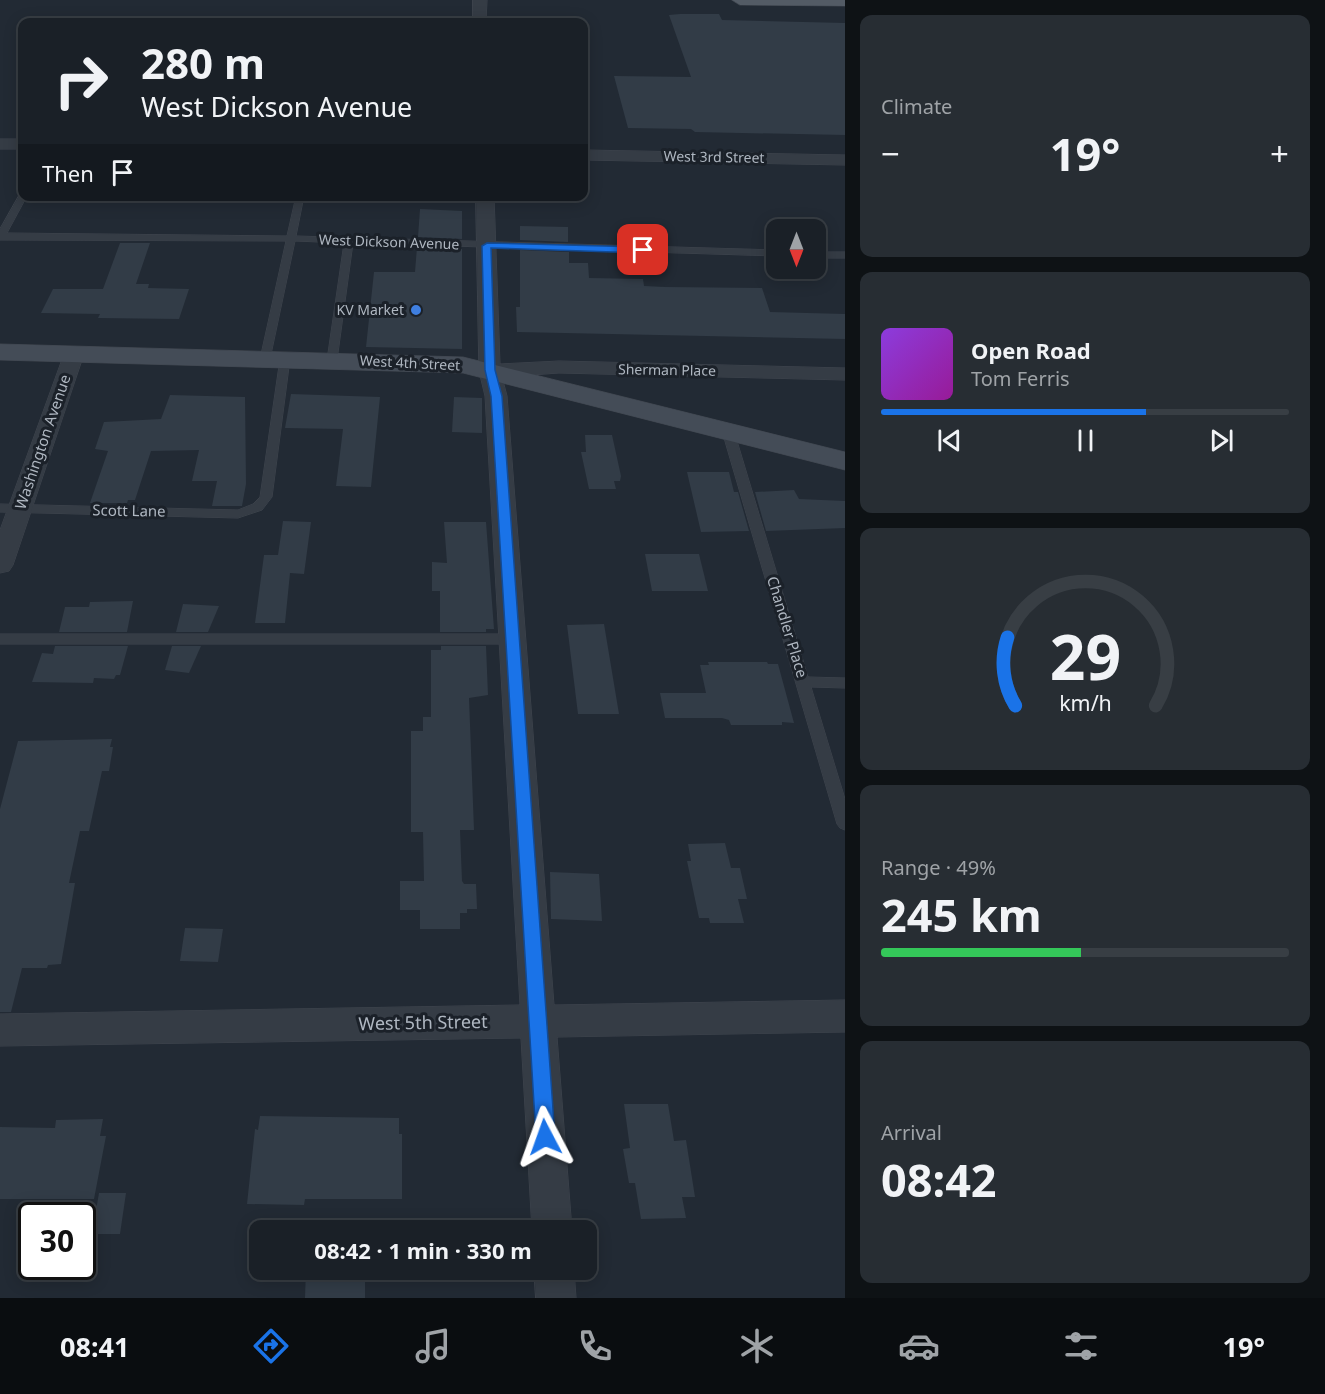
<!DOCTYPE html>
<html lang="en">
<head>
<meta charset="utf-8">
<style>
	body { margin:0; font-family:"Noto Sans",sans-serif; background:#272d33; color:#f1f3f6; height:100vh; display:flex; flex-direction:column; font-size:22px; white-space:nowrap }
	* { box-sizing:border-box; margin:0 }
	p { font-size:20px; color:#9fa3a7 }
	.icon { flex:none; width:33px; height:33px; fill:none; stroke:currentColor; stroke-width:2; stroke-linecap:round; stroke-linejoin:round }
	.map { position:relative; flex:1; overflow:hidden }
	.panel { display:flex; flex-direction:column; gap:15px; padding:15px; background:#0e1215; width:480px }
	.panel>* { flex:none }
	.hud { position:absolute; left:18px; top:18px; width:570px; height:183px; border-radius:12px; box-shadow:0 3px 15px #0003,0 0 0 2px #383e44; background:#1a2027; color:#f1f3f6; overflow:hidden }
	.needle { width:39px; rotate:180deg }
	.buttons { position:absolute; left:766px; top:219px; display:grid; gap:12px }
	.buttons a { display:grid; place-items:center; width:60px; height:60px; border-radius:12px; background:#1a2027; box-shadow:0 3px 15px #0003,0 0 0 2px #383e44; font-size:30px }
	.speed { position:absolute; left:18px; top:1202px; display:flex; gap:12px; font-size:30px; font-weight:700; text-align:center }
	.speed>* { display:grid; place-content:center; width:78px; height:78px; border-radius:50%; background:#1a2027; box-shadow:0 3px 15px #0003,0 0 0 2px #383e44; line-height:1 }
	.speed .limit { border:3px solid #111; border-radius:9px; background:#fff; color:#111 }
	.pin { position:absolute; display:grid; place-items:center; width:51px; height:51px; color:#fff; margin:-26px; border-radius:12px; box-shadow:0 3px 9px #0006 }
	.me { position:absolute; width:66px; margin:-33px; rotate:356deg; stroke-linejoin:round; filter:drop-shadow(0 0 4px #0008) }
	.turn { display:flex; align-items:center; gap:21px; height:126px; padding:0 24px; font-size:27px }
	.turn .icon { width:78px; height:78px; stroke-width:2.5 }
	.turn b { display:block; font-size:42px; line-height:51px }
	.then { display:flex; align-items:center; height:57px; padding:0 24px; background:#0003; gap:12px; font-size:22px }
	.big { font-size:45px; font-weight:700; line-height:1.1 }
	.panel .card { flex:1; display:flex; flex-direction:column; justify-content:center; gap:9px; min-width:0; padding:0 21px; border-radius:12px; background:#272d33 }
	.panel .dial { align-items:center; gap:0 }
	.dial svg { height:156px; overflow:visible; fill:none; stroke:#383e44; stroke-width:7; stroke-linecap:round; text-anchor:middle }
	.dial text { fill:#f1f3f6; stroke:none }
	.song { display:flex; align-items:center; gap:18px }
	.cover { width:72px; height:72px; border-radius:9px; background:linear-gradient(135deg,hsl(270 70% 55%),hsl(300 70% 35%)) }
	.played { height:6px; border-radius:3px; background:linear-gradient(90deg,#1a73e8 65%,#383e44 65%) }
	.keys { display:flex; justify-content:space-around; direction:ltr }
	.heat { display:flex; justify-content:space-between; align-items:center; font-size:33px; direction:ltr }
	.charge { height:9px; border-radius:4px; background:linear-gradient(90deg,#34c759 49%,#383e44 0) }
	.trip { position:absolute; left:249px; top:1220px; width:348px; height:60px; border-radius:12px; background:#1a2027; box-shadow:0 3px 15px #0003,0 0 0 2px #383e44; font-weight:700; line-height:60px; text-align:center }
	.tabs { display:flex; height:96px; justify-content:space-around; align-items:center; background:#0a0d10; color:#9fa3a7 }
	.tabs .icon { width:42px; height:42px }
	.tabs .selected { color:#1a73e8 }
	.tabs b { font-size:27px; color:#f1f3f6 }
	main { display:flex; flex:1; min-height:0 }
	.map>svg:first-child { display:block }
	.building { fill:#323c47 }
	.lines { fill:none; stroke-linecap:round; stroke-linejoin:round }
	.lane-casing { stroke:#3f454e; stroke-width:1 }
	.street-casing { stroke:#3f454e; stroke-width:1 }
	.secondary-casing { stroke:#3f454e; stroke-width:1 }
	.primary-casing { stroke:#3f454e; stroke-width:1 }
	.lane { fill:#353c45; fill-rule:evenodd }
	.street { fill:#353c45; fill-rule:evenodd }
	.secondary { fill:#444c57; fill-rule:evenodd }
	.primary { fill:#535b65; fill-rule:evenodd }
	.route { fill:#1a73e8; stroke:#114b97; stroke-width:1.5 }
	.shop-dot { fill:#3f7fe0; stroke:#1b2129; stroke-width:2 }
	.labels { text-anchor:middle; stroke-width:6; stroke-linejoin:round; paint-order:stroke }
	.far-street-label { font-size:14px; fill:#afb7c1; stroke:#1b2129 }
	.far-poi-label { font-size:14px; fill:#afb7c1; stroke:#1b2129; text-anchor:end }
	.street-label { font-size:15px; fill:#afb7c1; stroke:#1b2129 }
	.near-street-label { font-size:18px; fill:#afb7c1; stroke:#1b2129 }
</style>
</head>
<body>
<main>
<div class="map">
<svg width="845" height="1298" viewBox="0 0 845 1298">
	<rect width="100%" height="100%" fill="#222a34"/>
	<!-- building -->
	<g class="building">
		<polygon points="680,14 719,14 722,20 845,23 845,135 695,132 691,129 628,128 614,76 691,77 669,15"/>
		<polygon points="420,209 462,211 462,239 418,237"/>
		<polygon points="520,226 568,227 568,242 520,240"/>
		<polygon points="120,243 150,243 136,284 149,284 148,288 189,289 179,319 98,318 100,314 41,313 53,289 103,289"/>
		<polygon points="417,247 462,249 462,349 366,347 374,272 415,272"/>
		<polygon points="520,250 569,252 569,263 588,263 589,278 643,279 644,286 665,287 762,288 770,312 845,314 845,339 517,332 516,307 520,307"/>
		<polygon points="291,394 380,397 371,487 336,486 343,429 285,428"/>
		<polygon points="170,395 245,397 246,484 242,506 212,506 217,481 192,481 199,450 151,451 135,500 128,500 127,503 90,503 108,451 95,449 104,422 161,419"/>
		<polygon points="454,397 482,398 482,433 452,432"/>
		<polygon points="585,435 612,435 621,476 620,481 614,481 616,489 589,489 581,452 586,452"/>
		<polygon points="687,472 729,472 734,492 738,492 749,531 701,532"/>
		<polygon points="794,490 799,499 845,501 845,528 766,531 755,492"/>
		<polygon points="283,521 311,522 304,574 290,573 285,623 255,623 264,555 278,555"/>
		<polygon points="444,522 486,522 494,629 486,629 486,632 440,632 440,591 432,591 432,562 447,563"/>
		<polygon points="645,554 699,554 708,591 652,591"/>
		<polygon points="133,601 127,632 59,632 65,607 89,607 90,602"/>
		<polygon points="183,604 219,606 208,632 176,632"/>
		<polygon points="604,624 619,714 578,714 567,625"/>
		<polygon points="55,646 128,646 120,675 116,675 114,679 94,678 93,683 32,682 42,653 53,654"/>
		<polygon points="172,646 201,646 189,673 165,670"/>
		<polygon points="441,646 486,646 488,695 469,698 474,830 460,830 462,881 464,884 476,884 477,909 467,909 467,913 460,913 460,929 420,929 420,910 400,910 400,881 424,881 423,832 411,832 411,731 423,731 423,717 431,717 431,650 441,650"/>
		<polygon points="708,662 767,662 768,664 778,664 794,723 782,722 782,725 731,725 729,720 722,718 665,718 660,693 706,693 700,665 709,665"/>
		<polygon points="112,739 110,747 113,747 109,771 102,771 89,831 80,831 69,883 75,883 61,964 48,965 47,968 22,968 11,1012 0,1012 0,809 18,741"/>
		<polygon points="725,843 731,868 740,868 747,899 738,899 744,923 710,923 709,918 699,918 687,861 691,861 688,844"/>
		<polygon points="550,872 599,874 602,921 551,919"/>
		<polygon points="185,928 223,929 218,962 180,961"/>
		<polygon points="624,1104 668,1104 674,1141 686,1140 695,1197 682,1197 686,1218 641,1219 635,1183 629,1183 623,1149 630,1148"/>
		<polygon points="260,1116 399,1118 399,1134 402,1134 402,1199 305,1199 304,1205 247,1204 255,1129 258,1130"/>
		<polygon points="103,1119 100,1136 106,1136 94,1199 0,1199 0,1127 55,1128 56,1120"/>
		<polygon points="99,1193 126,1193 120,1234 92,1234"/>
		<polygon points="306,1269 365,1269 365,1298 305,1298"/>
	</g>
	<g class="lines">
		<!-- lane casing -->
		<g class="lane-casing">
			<g id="lane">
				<polygon points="20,194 27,196 7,233 287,236 296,196 304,196 296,236 777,250 777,256 353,243 337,360 332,363 327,360 344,243 295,241 270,359 265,362 260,359 286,241 0,240 0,229"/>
				<rect x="816" y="252" width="29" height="6"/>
				<polygon points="285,356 290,359 272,497 262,510 238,518 0,512 0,504 238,510 253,504 260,497 280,359"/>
				<polygon points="728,428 734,431 808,677 845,678 845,688 811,687 845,799 845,830 840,828 837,824 722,431"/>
				<polygon points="0,634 512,634 519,639 512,644 0,644"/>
			</g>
		</g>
		<!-- street casing -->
		<g class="street-casing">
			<g id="street">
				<polygon points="473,0 487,0 486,22 473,22"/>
				<rect x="0" y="139" width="22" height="10"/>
				<polygon points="584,150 845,155 845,165 584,160"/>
				<polygon points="476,196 494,196 500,364 559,361 845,368 845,380 559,373 502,377 507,396 554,1005 845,1000 845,1032 557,1037 572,1230 532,1230 521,1038 0,1046 0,1014 520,1005 485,396 479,371"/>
				<polygon points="74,348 81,350 84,354 13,565 9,571 0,573 0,530 64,354 67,350"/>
				<polygon points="534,1269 574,1269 576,1298 536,1298"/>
			</g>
		</g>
		<!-- secondary casing -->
		<g class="secondary-casing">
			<polygon id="secondary" points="0,344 463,357 845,452 845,470 463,373 0,360"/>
		</g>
		<!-- primary casing -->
		<g class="primary-casing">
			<polygon id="primary" points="732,0 845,0 845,6 740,5"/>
		</g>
		<!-- lane -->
		<use href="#lane" class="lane"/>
		<!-- street -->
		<use href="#street" class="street"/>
		<!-- secondary -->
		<use href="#secondary" class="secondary"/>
		<!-- primary -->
		<use href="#primary" class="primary"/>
	</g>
	<!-- route -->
	<polygon class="route" points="487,243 643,247 648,250 643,253 491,248 495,370 502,396 555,1137 552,1144 545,1147 539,1144 536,1137 491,396 485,370 482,246"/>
	<!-- markers -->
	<circle class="shop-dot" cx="416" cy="310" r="6"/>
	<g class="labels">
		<!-- far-street labels -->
		<g class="far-street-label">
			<text transform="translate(714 157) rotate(1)" y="5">West 3rd Street</text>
			<text transform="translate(389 242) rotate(2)" y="5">West Dickson Avenue</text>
			<text transform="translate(410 363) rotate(3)" y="5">West 4th Street</text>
			<text transform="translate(667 370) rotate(1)" y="5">Sherman Place</text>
		</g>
		<!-- far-poi labels -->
		<g class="far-poi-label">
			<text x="404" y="315">KV Market</text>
		</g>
		<!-- street labels -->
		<g class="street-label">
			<text transform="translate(43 442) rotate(-71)" y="5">Washington Avenue</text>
			<text transform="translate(129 511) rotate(1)" y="5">Scott Lane</text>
			<text transform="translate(787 627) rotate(73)" y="5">Chandler Place</text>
		</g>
		<!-- near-street labels -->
		<g class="near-street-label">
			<text transform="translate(423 1023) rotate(-1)" y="6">West 5th Street</text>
		</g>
	</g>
</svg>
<div class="buttons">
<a><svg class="needle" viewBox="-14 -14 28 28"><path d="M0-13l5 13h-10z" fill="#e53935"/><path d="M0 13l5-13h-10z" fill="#9fa3a7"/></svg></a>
</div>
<div class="speed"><div class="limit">30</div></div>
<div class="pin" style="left:643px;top:250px;background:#d93025"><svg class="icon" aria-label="arrive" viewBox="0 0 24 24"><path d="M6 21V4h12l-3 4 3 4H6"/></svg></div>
<svg class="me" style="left:545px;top:1137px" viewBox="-20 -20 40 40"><path d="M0-17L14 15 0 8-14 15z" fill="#1a73e8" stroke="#fff" stroke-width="4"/></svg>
<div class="trip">08:42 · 1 min · 330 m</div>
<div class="hud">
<div class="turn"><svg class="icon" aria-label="right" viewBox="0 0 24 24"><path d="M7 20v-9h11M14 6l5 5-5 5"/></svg><div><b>280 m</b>West Dickson Avenue</div></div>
<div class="then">Then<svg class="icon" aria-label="arrive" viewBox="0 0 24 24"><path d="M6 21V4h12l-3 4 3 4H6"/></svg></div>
</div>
</div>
<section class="panel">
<div class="card"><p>Climate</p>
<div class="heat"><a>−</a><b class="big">19°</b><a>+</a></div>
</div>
<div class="card">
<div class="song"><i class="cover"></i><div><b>Open Road</b><p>Tom Ferris</p></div></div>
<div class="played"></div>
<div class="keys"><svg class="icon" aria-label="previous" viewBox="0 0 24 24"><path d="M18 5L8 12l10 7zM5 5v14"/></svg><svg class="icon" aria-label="pause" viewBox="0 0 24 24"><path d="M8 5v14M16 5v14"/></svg><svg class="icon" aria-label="next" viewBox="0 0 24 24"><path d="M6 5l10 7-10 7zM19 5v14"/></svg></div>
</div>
<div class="card dial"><svg viewBox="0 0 100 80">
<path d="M14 69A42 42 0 1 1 86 69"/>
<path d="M14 69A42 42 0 0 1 10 34" stroke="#1a73e8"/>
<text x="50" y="56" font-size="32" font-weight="700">29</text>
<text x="50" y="72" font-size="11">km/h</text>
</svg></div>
<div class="card"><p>Range · 49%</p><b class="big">245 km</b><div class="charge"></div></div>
<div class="card"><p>Arrival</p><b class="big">08:42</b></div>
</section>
</main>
<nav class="tabs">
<b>08:41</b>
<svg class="icon selected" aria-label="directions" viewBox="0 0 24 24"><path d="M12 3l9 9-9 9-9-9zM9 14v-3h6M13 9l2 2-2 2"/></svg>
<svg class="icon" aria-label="music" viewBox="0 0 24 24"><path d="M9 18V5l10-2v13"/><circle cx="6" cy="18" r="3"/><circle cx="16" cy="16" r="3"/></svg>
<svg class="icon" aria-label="phone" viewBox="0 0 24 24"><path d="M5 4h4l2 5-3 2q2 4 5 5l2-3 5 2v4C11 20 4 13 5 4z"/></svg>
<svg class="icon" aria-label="climate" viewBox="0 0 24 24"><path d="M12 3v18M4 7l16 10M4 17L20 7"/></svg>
<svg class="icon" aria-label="car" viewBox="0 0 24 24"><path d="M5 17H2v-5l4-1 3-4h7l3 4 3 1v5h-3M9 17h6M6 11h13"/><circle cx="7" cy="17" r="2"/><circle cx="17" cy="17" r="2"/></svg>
<svg class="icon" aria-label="filters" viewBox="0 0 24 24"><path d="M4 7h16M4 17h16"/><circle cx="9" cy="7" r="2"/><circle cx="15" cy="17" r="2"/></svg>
<b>19°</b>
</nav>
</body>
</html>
